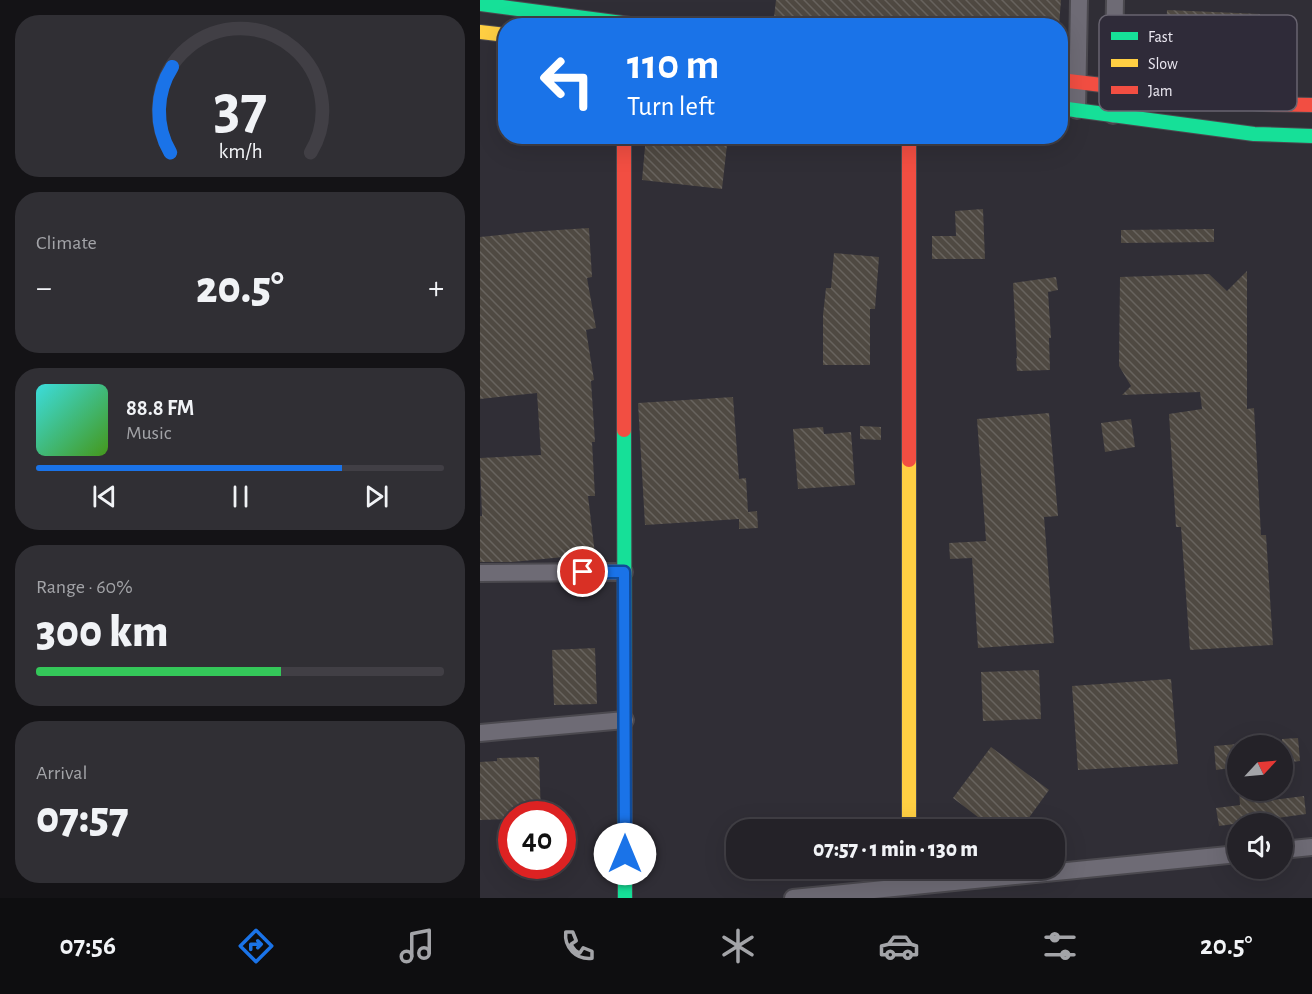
<!DOCTYPE html>
<html lang="en">
<head>
<meta charset="utf-8">
<style>
	body { margin:0; font-family:"Alegreya Sans",sans-serif; background:#302f34; color:#f1f3f6; height:100vh; display:flex; flex-direction:column; font-size:22px; white-space:nowrap }
	* { box-sizing:border-box; margin:0 }
	p { font-size:20px; color:#a3a4a8 }
	.icon { flex:none; width:33px; height:33px; fill:none; stroke:currentColor; stroke-width:2; stroke-linecap:round; stroke-linejoin:round }
	.map { position:relative; flex:1; overflow:hidden }
	.drawer { display:flex; flex-direction:column; gap:15px; padding:15px; background:#141316; width:480px }
	.drawer>* { flex:none }
	.guide { position:absolute; left:18px; top:18px; width:570px; height:126px; border-radius:24px; box-shadow:0 6px 24px #0002,0 0 0 2px #413f45; background:#1a73e8; color:#fff; overflow:hidden }
	.needle { width:39px; rotate:64deg }
	.controls { position:absolute; left:747px; top:735px; display:grid; gap:12px }
	.controls a { display:grid; place-items:center; width:66px; height:66px; border-radius:50%; background:#242228; box-shadow:0 6px 24px #0002,0 0 0 2px #413f45; font-size:30px }
	.speed { position:absolute; left:18px; top:801px; display:flex; gap:12px; font-size:30px; font-weight:700; text-align:center }
	.speed>* { display:grid; place-content:center; width:78px; height:78px; border-radius:50%; background:#242228; box-shadow:0 6px 24px #0002,0 0 0 2px #413f45; line-height:1 }
	.speed .limit { border:9px solid #d22; background:#fff; color:#111 }
	.pin { position:absolute; display:grid; place-items:center; width:51px; height:51px; color:#fff; margin:-26px; border:3px solid #fff; border-radius:50%; box-shadow:0 2px 6px #0007 }
	.me { position:absolute; width:66px; margin:-33px; rotate:0deg; stroke-linejoin:round; filter:drop-shadow(0 0 4px #0008) }
	.turn { display:flex; align-items:center; gap:21px; height:126px; padding:0 30px; font-size:27px }
	.turn .icon { width:78px; height:78px; stroke-width:2.5 }
	.turn b { display:block; font-size:42px; line-height:51px }
	.big { font-size:45px; font-weight:800; line-height:1.1 }
	.drawer .tile { flex:1; display:flex; flex-direction:column; justify-content:center; gap:9px; min-width:0; padding:0 21px; border-radius:24px; background:#302f34 }
	.drawer .dial { align-items:center; gap:0 }
	.dial svg { height:156px; overflow:visible; fill:none; stroke:#413f45; stroke-width:7; stroke-linecap:round; text-anchor:middle }
	.dial text { fill:#f1f3f6; stroke:none }
	.song { display:flex; align-items:center; gap:18px }
	.cover { width:72px; height:72px; border-radius:9px; background:linear-gradient(135deg,hsl(180 70% 55%),hsl(100 70% 35%)) }
	.played { height:6px; border-radius:3px; background:linear-gradient(90deg,#1a73e8 75%,#413f45 75%) }
	.keys { display:flex; justify-content:space-around; direction:ltr }
	.heat { display:flex; justify-content:space-between; align-items:center; font-size:33px; direction:ltr }
	.charge { height:9px; border-radius:4px; background:linear-gradient(90deg,#34c759 60%,#413f45 0) }
	.trip { position:absolute; left:246px; top:819px; width:339px; height:60px; border-radius:24px; background:#242228; box-shadow:0 6px 24px #0002,0 0 0 2px #413f45; font-weight:800; line-height:60px; text-align:center }
	.menu { display:flex; height:96px; justify-content:space-around; align-items:center; background:#0e0e10; color:#a3a4a8 }
	.menu .icon { width:42px; height:42px }
	.menu .current { color:#1a73e8 }
	.menu b { font-size:27px; color:#f1f3f6 }
	main { display:flex; flex:1; min-height:0 }
	.map>svg:first-child { display:block }
	.building { fill:url(#building-back-hatch) }
	.lines { fill:none; stroke-linecap:round; stroke-linejoin:round }
	.street-casing { stroke:#4b494f; stroke-width:20 }
	.fast-casing { stroke:#4b494f; stroke-width:16 }
	.slow-casing { stroke:#4b494f; stroke-width:16 }
	.jam-casing { stroke:#4b494f; stroke-width:16 }
	.street { stroke:#6e6b75; stroke-width:16 }
	.fast { stroke:#16e098; stroke-width:14 }
	.slow { stroke:#ffcf43; stroke-width:14 }
	.jam { stroke:#f24e42; stroke-width:14 }
	.route-casing { stroke:#114b97; stroke-width:15 }
	.route { stroke:#1a73e8; stroke-width:10 }
	.key { fill:#2f2b39; stroke:#686470; stroke-width:1.5 }
	.key-label { font-size:16px; fill:#ece9f2 }
</style>
</head>
<body>
<main>
<section class="drawer">
<div class="tile dial"><svg viewBox="0 0 100 80">
<path d="M14 69A42 42 0 1 1 86 69"/>
<path d="M14 69A42 42 0 0 1 15 25" stroke="#1a73e8"/>
<text x="50" y="56" font-size="32" font-weight="700">37</text>
<text x="50" y="72" font-size="11">km/h</text>
</svg></div>
<div class="tile"><p>Climate</p>
<div class="heat"><a>−</a><b class="big">20.5°</b><a>+</a></div>
</div>
<div class="tile">
<div class="song"><i class="cover"></i><div><b>88.8 FM</b><p>Music</p></div></div>
<div class="played"></div>
<div class="keys"><svg class="icon" aria-label="previous" viewBox="0 0 24 24"><path d="M18 5L8 12l10 7zM5 5v14"/></svg><svg class="icon" aria-label="pause" viewBox="0 0 24 24"><path d="M8 5v14M16 5v14"/></svg><svg class="icon" aria-label="next" viewBox="0 0 24 24"><path d="M6 5l10 7-10 7zM19 5v14"/></svg></div>
</div>
<div class="tile"><p>Range · 60%</p><b class="big">300 km</b><div class="charge"></div></div>
<div class="tile"><p>Arrival</p><b class="big">07:57</b></div>
</section>
<div class="map">
<svg width="832" height="898" viewBox="0 0 832 898">
	<defs>
		<pattern id="building-back-hatch" width="6" height="6" patternUnits="userSpaceOnUse" patternTransform="scale(1.5)"><rect width="6" height="6" fill="#4f4942"/><path d="M-1 5l2 2M0 0l6 6M5-1l2 2" fill="none" stroke="#68635e"/></pattern>
	</defs>
	<rect width="100%" height="100%" fill="#302e36"/>
	<!-- building -->
	<g class="building">
		<polygon points="296,0 581,0 579,26 293,26"/>
		<polygon points="687,10 780,14 777,79 684,76"/>
		<polygon points="166,136 248,136 242,189 162,180"/>
		<polygon points="503,209 505,259 452,259 452,236 476,236 475,211"/>
		<polygon points="109,228 112,277 107,278 116,328 106,330 114,380 111,381 115,442 112,442 115,496 108,496 115,554 32,562 0,562 0,516 2,516 0,458 61,455 57,393 0,399 0,237 48,232"/>
		<polygon points="734,229 734,242 641,243 641,230"/>
		<polygon points="354,253 399,257 395,309 390,309 390,365 343,365 343,315 346,288 351,288"/>
		<polygon points="767,271 767,409 774,408 781,535 786,535 793,645 710,650 701,527 696,527 689,414 722,409 720,392 642,395 651,386 639,366 640,277 729,274 747,291"/>
		<polygon points="576,277 578,290 568,292 571,338 569,338 570,370 537,371 536,358 537,358 533,283"/>
		<polygon points="253,397 259,479 266,478 268,512 277,511 278,528 259,529 259,519 165,525 158,403"/>
		<polygon points="569,413 578,516 564,517 574,643 498,648 492,558 470,559 469,543 506,541 497,419"/>
		<polygon points="651,419 655,447 625,452 621,423"/>
		<polygon points="380,426 401,427 401,440 380,439"/>
		<polygon points="343,427 344,434 371,432 375,485 318,489 313,429"/>
		<polygon points="115,648 117,704 74,705 72,650"/>
		<polygon points="559,670 561,719 503,721 501,672"/>
		<polygon points="691,679 698,764 598,770 592,686"/>
		<polygon points="818,738 820,761 802,763 802,739"/>
		<polygon points="758,744 758,767 736,770 734,746"/>
		<polygon points="511,747 569,790 540,830 515,830 473,798"/>
		<polygon points="59,757 61,814 32,814 32,819 0,820 0,762 17,761 17,758"/>
		<polygon points="759,790 792,790 793,800 824,796 826,814 739,826 736,808 760,805"/>
	</g>
	<g class="lines">
		<!-- street casing -->
		<g class="street-casing">
			<g id="street">
				<polyline points="597,110 599,0"/>
				<polyline points="633,115 635,0"/>
				<polyline points="0,573 144,572"/>
				<polyline points="0,733 145,720"/>
				<polyline points="802,850 832,847"/>
				<polyline points="429,868 429,886"/>
				<polyline points="313,898 758,854"/>
			</g>
		</g>
		<!-- fast casing -->
		<g class="fast-casing">
			<g id="fast">
				<polyline points="0,4 165,26"/>
				<polyline points="580,108 774,134 832,136"/>
				<polyline points="144,430 145,898"/>
			</g>
		</g>
		<!-- slow casing -->
		<g class="slow-casing">
			<g id="slow">
				<polyline points="0,32 26,35"/>
				<polyline points="429,460 429,830"/>
			</g>
		</g>
		<!-- jam casing -->
		<g class="jam-casing">
			<g id="jam">
				<polyline points="580,80 782,104 832,105"/>
				<polyline points="144,136 144,430"/>
				<polyline points="429,136 429,460"/>
			</g>
		</g>
		<!-- street -->
		<use href="#street" class="street"/>
		<!-- fast -->
		<use href="#fast" class="fast"/>
		<!-- slow -->
		<use href="#slow" class="slow"/>
		<!-- jam -->
		<use href="#jam" class="jam"/>
	</g>
	<g class="lines">
		<!-- route casing -->
		<g class="route-casing">
			<polyline id="route" points="103,572 144,572 145,854"/>
		</g>
		<!-- route -->
		<use href="#route" class="route"/>
	</g>
	<!-- legend -->
	<rect x="619" y="15" width="198" height="96" rx="9" class="key"/>
	<rect x="631" y="32" width="27" height="8" fill="#16e098"/>
	<rect x="631" y="59" width="27" height="8" fill="#ffcf43"/>
	<rect x="631" y="86" width="27" height="8" fill="#f24e42"/>
	<g class="key-label">
		<text x="668" y="42">Fast</text>
		<text x="668" y="69">Slow</text>
		<text x="668" y="96">Jam</text>
	</g>
</svg>
<div class="controls">
<a><svg class="needle" viewBox="-14 -14 28 28"><path d="M0-13l5 13h-10z" fill="#e53935"/><path d="M0 13l5-13h-10z" fill="#a3a4a8"/></svg></a>
<a><svg class="icon" aria-label="sound" viewBox="0 0 24 24"><path d="M4 9h4l5-4v14l-5-4H4zM17 9q2 3 0 6"/></svg></a>
</div>
<div class="speed"><div class="limit">40</div></div>
<div class="pin" style="left:103px;top:572px;background:#d93025"><svg class="icon" aria-label="arrive" viewBox="0 0 24 24"><path d="M6 21V4h12l-3 4 3 4H6"/></svg></div>
<svg class="me" style="left:145px;top:854px" viewBox="-20 -20 40 40"><circle r="19" fill="#fff"/><path d="M0-13L10 11 0 6-10 11z" fill="#1a73e8"/></svg>
<div class="trip">07:57 · 1 min · 130 m</div>
<div class="guide">
<div class="turn"><svg class="icon" aria-label="left" viewBox="0 0 24 24"><path d="M17 20v-9H6M10 6l-5 5 5 5"/></svg><div><b>110 m</b>Turn left</div></div>
</div>
</div>
</main>
<nav class="menu">
<b>07:56</b>
<svg class="icon current" aria-label="directions" viewBox="0 0 24 24"><path d="M12 3l9 9-9 9-9-9zM9 14v-3h6M13 9l2 2-2 2"/></svg>
<svg class="icon" aria-label="music" viewBox="0 0 24 24"><path d="M9 18V5l10-2v13"/><circle cx="6" cy="18" r="3"/><circle cx="16" cy="16" r="3"/></svg>
<svg class="icon" aria-label="phone" viewBox="0 0 24 24"><path d="M5 4h4l2 5-3 2q2 4 5 5l2-3 5 2v4C11 20 4 13 5 4z"/></svg>
<svg class="icon" aria-label="climate" viewBox="0 0 24 24"><path d="M12 3v18M4 7l16 10M4 17L20 7"/></svg>
<svg class="icon" aria-label="car" viewBox="0 0 24 24"><path d="M5 17H2v-5l4-1 3-4h7l3 4 3 1v5h-3M9 17h6M6 11h13"/><circle cx="7" cy="17" r="2"/><circle cx="17" cy="17" r="2"/></svg>
<svg class="icon" aria-label="filters" viewBox="0 0 24 24"><path d="M4 7h16M4 17h16"/><circle cx="9" cy="7" r="2"/><circle cx="15" cy="17" r="2"/></svg>
<b>20.5°</b>
</nav>
</body>
</html>
